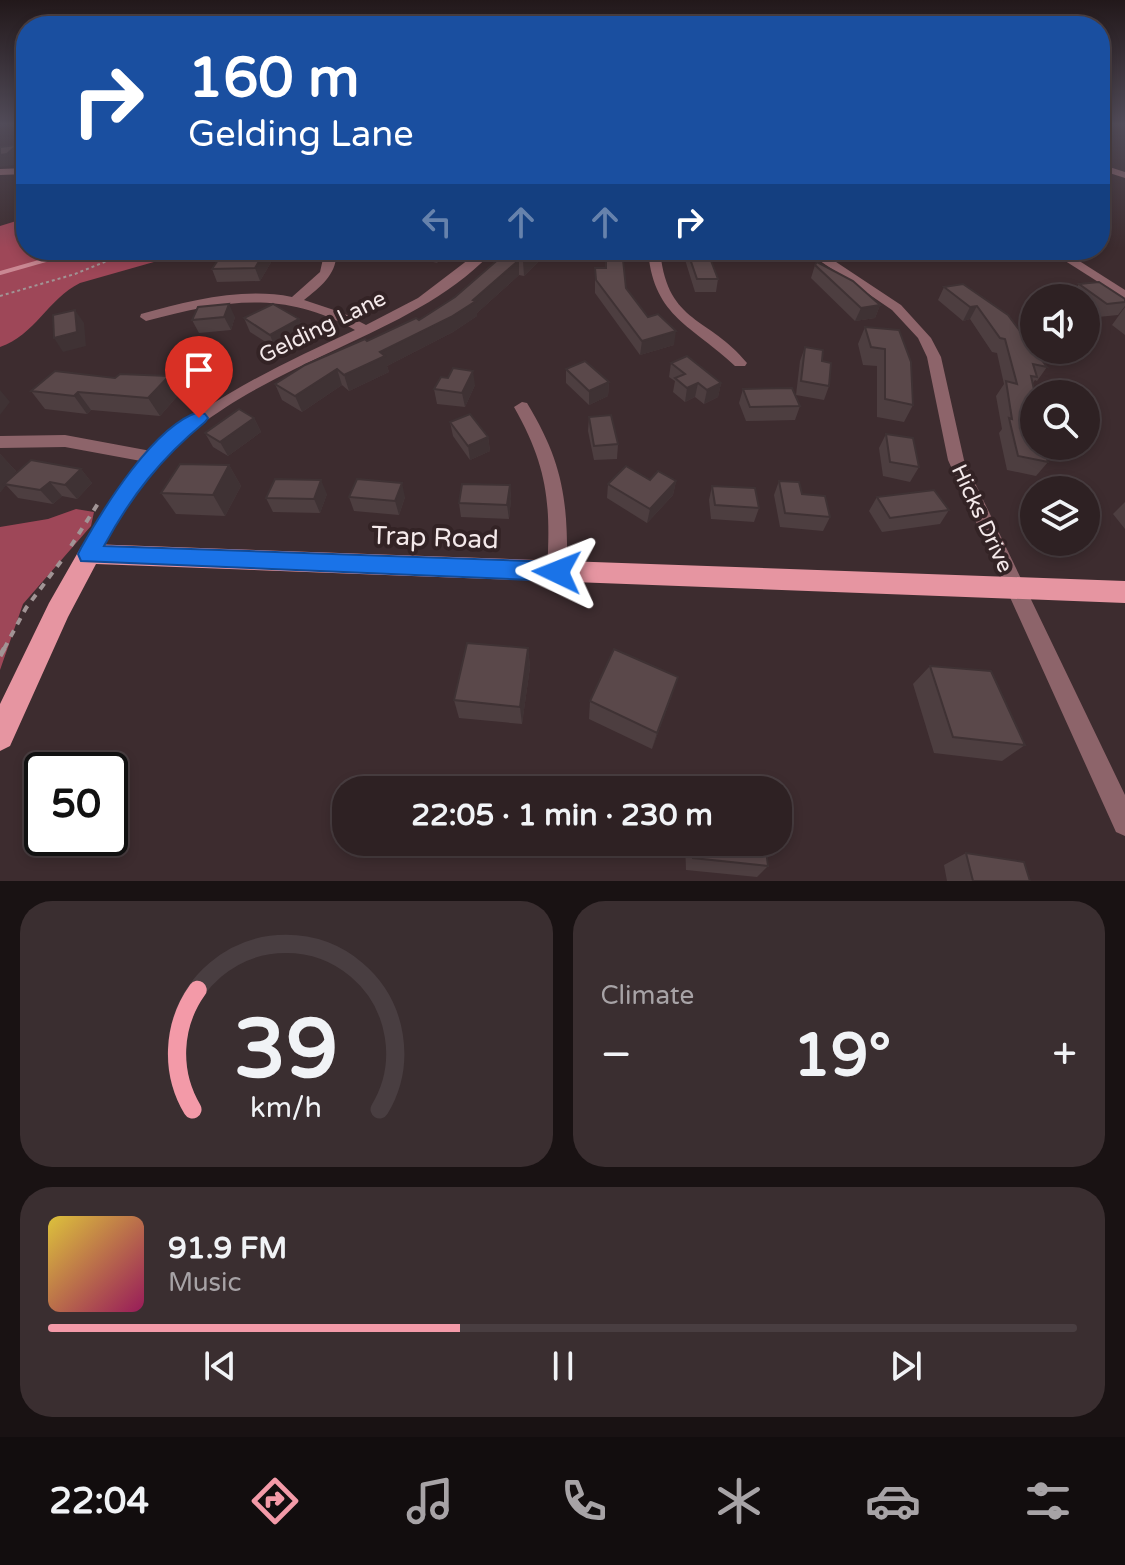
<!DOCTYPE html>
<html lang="en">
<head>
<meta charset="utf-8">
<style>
	body { margin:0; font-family:"Varela Round",sans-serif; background:#3a2e30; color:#f1f3f6; height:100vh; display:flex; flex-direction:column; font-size:30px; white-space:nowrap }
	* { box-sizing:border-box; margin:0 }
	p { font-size:26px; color:#a7a3a6 }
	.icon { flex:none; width:44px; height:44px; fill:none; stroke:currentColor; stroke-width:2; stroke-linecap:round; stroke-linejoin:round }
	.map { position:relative; height:881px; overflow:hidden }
	.panel { display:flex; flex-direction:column; gap:20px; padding:20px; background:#191213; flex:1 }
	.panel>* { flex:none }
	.guide { position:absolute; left:16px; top:16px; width:1094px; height:244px; border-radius:32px; box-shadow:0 4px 12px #0003,0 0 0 2px #493e41; background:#1a4fa0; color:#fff; overflow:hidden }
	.controls { position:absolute; left:1020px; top:284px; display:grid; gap:16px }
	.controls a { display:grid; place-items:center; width:80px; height:80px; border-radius:50%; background:#2e2123; box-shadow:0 4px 12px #0003,0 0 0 2px #493e41; font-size:40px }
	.speed { position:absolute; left:24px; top:752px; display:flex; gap:16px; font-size:40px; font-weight:700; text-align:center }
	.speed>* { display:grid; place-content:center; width:104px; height:104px; border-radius:50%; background:#2e2123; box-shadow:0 4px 12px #0003,0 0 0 2px #493e41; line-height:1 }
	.speed .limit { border:4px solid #111; border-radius:12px; background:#fff; color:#111 }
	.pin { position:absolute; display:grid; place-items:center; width:68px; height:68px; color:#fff; margin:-82px -34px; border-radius:50% 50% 50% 0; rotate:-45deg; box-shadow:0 0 8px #0007 }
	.pin .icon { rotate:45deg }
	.me { position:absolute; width:88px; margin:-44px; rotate:272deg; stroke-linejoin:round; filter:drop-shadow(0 0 6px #0008) }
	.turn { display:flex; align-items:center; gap:28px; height:168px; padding:0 40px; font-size:36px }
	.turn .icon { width:104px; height:104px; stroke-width:2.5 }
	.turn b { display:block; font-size:56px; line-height:68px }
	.lanes { display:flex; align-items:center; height:76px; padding:0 40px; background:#0003; justify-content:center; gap:40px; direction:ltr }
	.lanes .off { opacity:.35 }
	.big { font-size:60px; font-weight:700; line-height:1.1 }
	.panel .widget { flex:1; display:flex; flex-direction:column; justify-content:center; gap:12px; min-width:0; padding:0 28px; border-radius:32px; background:#3a2e30 }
	.panel .dial { align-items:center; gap:0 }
	.dial svg { height:208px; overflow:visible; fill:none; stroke:#493e41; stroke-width:7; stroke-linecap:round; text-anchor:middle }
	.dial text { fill:#f1f3f6; stroke:none }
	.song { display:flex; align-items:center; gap:24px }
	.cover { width:96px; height:96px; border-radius:12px; background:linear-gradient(135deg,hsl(50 70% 55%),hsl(330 70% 35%)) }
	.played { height:8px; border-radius:4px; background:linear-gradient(90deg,#f39aa8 40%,#493e41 40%) }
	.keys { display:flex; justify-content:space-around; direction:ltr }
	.heat { display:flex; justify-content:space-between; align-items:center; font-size:44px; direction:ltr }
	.panel .tiles { flex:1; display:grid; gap:20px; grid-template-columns:1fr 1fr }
	.widget:last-child { grid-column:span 2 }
	.trip { position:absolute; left:332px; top:776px; width:460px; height:80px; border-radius:32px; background:#2e2123; box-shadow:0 4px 12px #0003,0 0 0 2px #493e41; font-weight:700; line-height:80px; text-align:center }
	.menu { display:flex; height:128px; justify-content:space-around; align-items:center; background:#120d0e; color:#a7a3a6 }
	.menu .icon { width:56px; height:56px }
	.menu .current { color:#f39aa8 }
	.menu b { font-size:36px; color:#f1f3f6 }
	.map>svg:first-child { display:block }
	.forest { fill:#9e4758 }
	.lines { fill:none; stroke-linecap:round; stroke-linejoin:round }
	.stream { stroke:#ca8893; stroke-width:4 }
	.path-far2 { stroke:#a19495; stroke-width:2; stroke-dasharray:3 3; stroke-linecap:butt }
	.path-far1 { stroke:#a19495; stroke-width:4; stroke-dasharray:7 7; stroke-linecap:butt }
	.path { stroke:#a19495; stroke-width:5; stroke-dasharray:9 9; stroke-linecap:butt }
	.minor { fill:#8d646a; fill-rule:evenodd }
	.major { fill:#e695a1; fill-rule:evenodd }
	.wall { fill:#4d3e40 }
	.shaded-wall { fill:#3f3234 }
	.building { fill:#5a484a; stroke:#3f3234; stroke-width:2 }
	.route { fill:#1a73e8; stroke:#114b97; stroke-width:2 }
	.labels { text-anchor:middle; stroke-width:8; stroke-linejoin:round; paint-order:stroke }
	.street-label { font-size:22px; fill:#f4e9ea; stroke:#332325 }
	.near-street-label { font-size:26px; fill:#f4e9ea; stroke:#332325 }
</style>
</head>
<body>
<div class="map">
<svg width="1125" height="881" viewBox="0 0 1125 881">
	<rect width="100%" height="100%" fill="#3d2c2f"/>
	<!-- forest -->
	<g class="forest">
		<path d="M26,218V250H196L80,283C48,299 35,335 0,347V226Z"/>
		<polygon points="76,509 94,512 91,526 23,604 0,670 0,527 48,519"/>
	</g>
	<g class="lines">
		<!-- stream -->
		<polyline class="stream" points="0,273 81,250"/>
		<!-- path-far2 -->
		<polyline class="path-far2" points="0,296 75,274 134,250"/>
		<!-- path-far1 -->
		<g class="path-far1">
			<polyline points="71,546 99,502"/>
			<polyline points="4,649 26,608 65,556"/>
		</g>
		<!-- path -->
		<polyline class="path" points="0,656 5,647"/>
		<!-- minor -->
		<g class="minor">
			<polygon points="1100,164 1125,172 1125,178 1100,170"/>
			<polygon points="26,168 26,174 0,175 0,169"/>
			<path d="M325,250L336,251C338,274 320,287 304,300L343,313L366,325L418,298L481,250H494C452,296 394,322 339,348C270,380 196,415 147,476C126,501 111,531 96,560L89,562L82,560L80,554L111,499L141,461L65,447L0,448V436L65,435L151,451C211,396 282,364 355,330C282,289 223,301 146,321L140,317L141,314C189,301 242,287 292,297L320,272Z"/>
			<path d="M648,250H660C667,325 708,315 747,363L745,366H735C692,325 653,317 648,250Z"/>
			<polygon points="804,250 818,250 901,305 931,338 941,357 964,460 1125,795 1125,836 1116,832 948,460 927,357 918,338 892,310"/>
			<polygon points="1048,250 1062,250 1125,290 1125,299"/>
			<path d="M522,402L527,403C564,464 568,502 567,572L564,578L557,580L550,578L547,572C551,504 548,467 514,407Z"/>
		</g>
		<!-- major -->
		<polygon class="major" points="89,544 1125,581 1125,603 96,564 68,617 10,746 0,751 0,704 49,603 81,547"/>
	</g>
	<!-- wall -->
	<g class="wall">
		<polygon points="245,250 291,250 282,260 273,259 260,281 217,282 212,269 239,256"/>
		<polygon points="419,250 444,250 444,258 437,263 421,259"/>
		<polygon points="509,250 550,250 524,276 519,275 477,313 477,316 453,332 387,366 389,372 349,391 342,385 302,412 282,400 275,384 367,341 419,320 455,297"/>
		<polygon points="605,250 622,250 626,288 648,317 674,345 640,355 595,293 595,268 605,268"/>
		<polygon points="682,250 721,250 709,256 718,279 716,292 695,292"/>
		<polygon points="815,265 880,305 875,318 855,321 811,278"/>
		<polygon points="963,284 1047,367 1037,381 1035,380 1033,383 1034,446 1048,462 1036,476 1007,470 999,433 1002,429 996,396 1004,384 997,353 992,352 970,319 963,321 938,300 944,287"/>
		<polygon points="1079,284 1125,299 1125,306 1118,315 1098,317 1086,309 1086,298 1070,298"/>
		<polygon points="198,307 235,317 231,330 199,333 192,320"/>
		<polygon points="1125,307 1125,335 1112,325"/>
		<polygon points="244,318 299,319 304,333 275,348 250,332"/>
		<polygon points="865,327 911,362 913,405 904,422 877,417 877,366 863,365 858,344"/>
		<polygon points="805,347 822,361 829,386 824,400 796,395 800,361"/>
		<polygon points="671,363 721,383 718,397 704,404 695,397 685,402 673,392 675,381 669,377"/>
		<polygon points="566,369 609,382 608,396 589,405 566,383"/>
		<polygon points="475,385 465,407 437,404 434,389"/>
		<polygon points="743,389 800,406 795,420 746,421 739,403"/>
		<polygon points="31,391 179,394 160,416 91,410 87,414 45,409"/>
		<polygon points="589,417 618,444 617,459 594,460 588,431"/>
		<polygon points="254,418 261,432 228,456 213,447 205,433"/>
		<polygon points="450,422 488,437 490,451 470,460 453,436"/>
		<polygon points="886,434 919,467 910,482 883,476 879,448"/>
		<polygon points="0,454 16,471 10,479 81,469 92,483 77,499 62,496 53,504 18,498 6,485 0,492"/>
		<polygon points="229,465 241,486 225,516 176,514 161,493"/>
		<polygon points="650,480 676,481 673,495 647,523 607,498 608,484"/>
		<polygon points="779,481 802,494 830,517 823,531 780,527 774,495"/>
		<polygon points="510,485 511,499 509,519 461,517 459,503"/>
		<polygon points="712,486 759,508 754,522 711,519 709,500"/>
		<polygon points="327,494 320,513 273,512 266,498"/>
		<polygon points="349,497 405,497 399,515 354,511"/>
		<polygon points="877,497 949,510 940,524 882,532 869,511"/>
		<polygon points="1125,502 1125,529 1113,514"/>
		<polygon points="1086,510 1095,521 1086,530"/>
		<polygon points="1034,514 1034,527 1029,520"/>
		<polygon points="528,648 530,667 522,724 459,718 454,700"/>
		<polygon points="930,666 1025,745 1002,761 934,753 913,684"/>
		<polygon points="672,695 652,749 589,719 590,701"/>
		<polygon points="685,842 765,842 768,866 757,877 686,870"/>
		<polygon points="966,853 1030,881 947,881 944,865"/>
	</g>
	<!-- shaded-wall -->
	<g class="shaded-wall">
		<polygon points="17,145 24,156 14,165 0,167 0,155"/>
		<polygon points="266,250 269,250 273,259 260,281 255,268"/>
		<polygon points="279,250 291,250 282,260"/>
		<polygon points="435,250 444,250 444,258 437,263"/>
		<polygon points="535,250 550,250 524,276 523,261"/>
		<polygon points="704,250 721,250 703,259"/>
		<polygon points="519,260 519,275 477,313 477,316 453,332 387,366 389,372 349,391 344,375 380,352 473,300"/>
		<polygon points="229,304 235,317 231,330 224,317"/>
		<polygon points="880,305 875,318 855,321 861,308"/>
		<polygon points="977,306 970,319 963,321 970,307"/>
		<polygon points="75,310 84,323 86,346 63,352 54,338"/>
		<polygon points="299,319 304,333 275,348 270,335"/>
		<polygon points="676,331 674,345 640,355 642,341"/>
		<polygon points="337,369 342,385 302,412 295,396"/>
		<polygon points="473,371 475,385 465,407 462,393"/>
		<polygon points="169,376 179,394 160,416 148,398"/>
		<polygon points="609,382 608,396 589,405 589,391"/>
		<polygon points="698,383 695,397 685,402 687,388"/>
		<polygon points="721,383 718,397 704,404 707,390"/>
		<polygon points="0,390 10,402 0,415"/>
		<polygon points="78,392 91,410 87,414 74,396"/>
		<polygon points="254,418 261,432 228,456 220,442"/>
		<polygon points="488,437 490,451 470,460 468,446"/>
		<polygon points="0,454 16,471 1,492 0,491"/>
		<polygon points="229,465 241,486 225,516 213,495"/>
		<polygon points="81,469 92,483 77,499 65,485"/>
		<polygon points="321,480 327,494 320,513 314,499"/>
		<polygon points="676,481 673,495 647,523 650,509"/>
		<polygon points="50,482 62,496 53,504 40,490"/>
		<polygon points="402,483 405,497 399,515 395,501"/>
		<polygon points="510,485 511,499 509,519 507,505"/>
		<polygon points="528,648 530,667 522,724 520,707"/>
		<polygon points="678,677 672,695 652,749 657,733"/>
	</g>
	<!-- building -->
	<g class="building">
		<polygon points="17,145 7,154 0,155 0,147"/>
		<polygon points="245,250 266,250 255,268 212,269 220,257 239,256"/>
		<polygon points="509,250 535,250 523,261 519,260 473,300 476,301 451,317 380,352 385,356 344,375 337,369 295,396 275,384 305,365 365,339 367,341 416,318 419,320 455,297"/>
		<polygon points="606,250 622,250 626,288 648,317 658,314 676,331 642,341 596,280 595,268 606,268"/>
		<polygon points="687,250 707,250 718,279 697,279"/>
		<polygon points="817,262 853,281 880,305 861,308 815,265"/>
		<polygon points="1099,282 1125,299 1125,302 1107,304 1079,284"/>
		<polygon points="963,284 1008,315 1047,367 1033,364 1037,377 1031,376 1035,394 1034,394 1033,412 1034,446 1043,446 1048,462 1018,456 1009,418 1012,419 1006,381 1017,384 1005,339 1000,338 977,306 970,307 944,287"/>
		<polygon points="229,304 224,317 192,320 198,307"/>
		<polygon points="273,304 299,319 270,335 244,318"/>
		<polygon points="75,310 77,332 54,338 53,315"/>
		<polygon points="865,327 899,330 911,362 913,405 885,399 885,349 871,347"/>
		<polygon points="805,347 823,350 822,361 831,363 829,386 801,381"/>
		<polygon points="687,356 721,383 707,390 698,383 687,388 675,378 685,374 671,363"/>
		<polygon points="585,361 609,382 589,391 566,369"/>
		<polygon points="453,368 473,371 462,393 434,389 441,377 448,378"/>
		<polygon points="55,371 115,378 120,374 169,376 148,398 78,392 74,396 31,391"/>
		<polygon points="792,388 800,406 750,407 743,389"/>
		<polygon points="239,409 254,418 220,442 205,433"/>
		<polygon points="470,414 488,437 468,446 450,422"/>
		<polygon points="611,415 618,444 594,446 589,417"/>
		<polygon points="886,434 913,438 919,467 890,462"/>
		<polygon points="31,460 81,469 65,485 50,482 40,490 4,484"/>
		<polygon points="180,464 229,465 213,495 161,493"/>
		<polygon points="626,466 650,480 658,471 676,481 650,509 608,484"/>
		<polygon points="275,479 321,480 314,499 266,498"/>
		<polygon points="357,479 402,483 395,501 349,497"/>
		<polygon points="779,481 799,482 802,494 825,496 830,517 785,513"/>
		<polygon points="462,484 510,485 507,505 459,503"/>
		<polygon points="712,486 755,488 759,508 715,505"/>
		<polygon points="934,490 949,510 890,518 877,497"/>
		<polygon points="1086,510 1095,521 1086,521"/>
		<polygon points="467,643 528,648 520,707 454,700"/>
		<polygon points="614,649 678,677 657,733 590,701"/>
		<polygon points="930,666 991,671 1025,745 953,737"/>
		<polygon points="690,787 720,790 690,790"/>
		<polygon points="692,842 765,842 768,866 693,858"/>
		<polygon points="966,853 1024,862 1030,881 973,881"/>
	</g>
	<!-- sky -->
	<linearGradient id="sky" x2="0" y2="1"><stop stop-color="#22181a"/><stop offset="0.5" stop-color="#514b58"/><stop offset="1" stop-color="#514b58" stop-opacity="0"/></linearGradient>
	<rect width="1125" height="248" fill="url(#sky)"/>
	<!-- route -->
	<path class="route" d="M199,412L205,414L208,418L205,422C161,458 131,496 104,546L557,562L565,565L568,572L565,578L557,581L81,561L78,554L81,548C103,509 154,425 199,412Z"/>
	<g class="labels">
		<!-- street labels -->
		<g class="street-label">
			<text transform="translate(322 326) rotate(-26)" y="8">Gelding Lane</text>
			<text transform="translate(983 518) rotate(65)" y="8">Hicks Drive</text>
		</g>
		<!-- near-street labels -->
		<g class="near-street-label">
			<text transform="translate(435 537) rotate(2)" y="9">Trap Road</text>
		</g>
	</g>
</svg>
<div class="controls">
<a><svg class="icon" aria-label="sound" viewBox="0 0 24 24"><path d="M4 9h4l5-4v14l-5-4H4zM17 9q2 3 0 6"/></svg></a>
<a><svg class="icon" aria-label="search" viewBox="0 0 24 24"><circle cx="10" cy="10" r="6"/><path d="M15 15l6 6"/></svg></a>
<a><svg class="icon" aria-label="layers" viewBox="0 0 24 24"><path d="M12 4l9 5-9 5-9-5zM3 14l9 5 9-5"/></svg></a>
</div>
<div class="speed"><div class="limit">50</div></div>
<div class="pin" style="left:199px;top:418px;background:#d93025"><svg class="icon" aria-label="arrive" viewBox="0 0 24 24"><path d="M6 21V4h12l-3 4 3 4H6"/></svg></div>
<svg class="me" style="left:557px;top:572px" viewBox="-20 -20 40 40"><path d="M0-17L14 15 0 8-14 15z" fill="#1a73e8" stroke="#fff" stroke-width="4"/></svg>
<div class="trip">22:05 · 1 min · 230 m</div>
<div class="guide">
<div class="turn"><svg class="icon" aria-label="right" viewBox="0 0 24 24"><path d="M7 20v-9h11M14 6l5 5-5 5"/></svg><div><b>160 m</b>Gelding Lane</div></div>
<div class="lanes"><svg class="icon off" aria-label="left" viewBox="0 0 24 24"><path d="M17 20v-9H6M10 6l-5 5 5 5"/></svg><svg class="icon off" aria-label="ahead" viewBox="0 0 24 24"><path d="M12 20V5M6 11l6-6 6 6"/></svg><svg class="icon off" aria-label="ahead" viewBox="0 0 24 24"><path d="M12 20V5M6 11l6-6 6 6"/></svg><svg class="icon" aria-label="right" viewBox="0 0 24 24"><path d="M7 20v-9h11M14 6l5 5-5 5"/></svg></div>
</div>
</div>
<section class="panel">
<div class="tiles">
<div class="widget dial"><svg viewBox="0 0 100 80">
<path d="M14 69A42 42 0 1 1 86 69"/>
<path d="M14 69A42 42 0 0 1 16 23" stroke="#f39aa8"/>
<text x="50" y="56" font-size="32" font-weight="700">39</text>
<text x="50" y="72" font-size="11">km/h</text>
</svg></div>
<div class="widget"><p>Climate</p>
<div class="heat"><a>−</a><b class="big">19°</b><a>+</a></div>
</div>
<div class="widget">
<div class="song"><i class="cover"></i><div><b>91.9 FM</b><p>Music</p></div></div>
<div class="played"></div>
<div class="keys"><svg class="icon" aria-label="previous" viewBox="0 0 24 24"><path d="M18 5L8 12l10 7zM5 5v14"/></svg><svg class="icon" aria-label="pause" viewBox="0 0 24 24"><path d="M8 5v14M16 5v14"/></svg><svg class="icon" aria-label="next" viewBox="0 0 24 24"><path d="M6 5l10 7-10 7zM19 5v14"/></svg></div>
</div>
</div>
</section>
<nav class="menu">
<b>22:04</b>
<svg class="icon current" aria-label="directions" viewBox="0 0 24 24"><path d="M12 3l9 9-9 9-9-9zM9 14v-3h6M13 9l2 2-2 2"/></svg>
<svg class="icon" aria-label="music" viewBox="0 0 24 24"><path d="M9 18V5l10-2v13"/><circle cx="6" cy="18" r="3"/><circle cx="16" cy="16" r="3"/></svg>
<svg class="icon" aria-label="phone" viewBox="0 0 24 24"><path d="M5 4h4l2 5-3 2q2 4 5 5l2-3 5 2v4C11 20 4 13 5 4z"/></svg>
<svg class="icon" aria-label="climate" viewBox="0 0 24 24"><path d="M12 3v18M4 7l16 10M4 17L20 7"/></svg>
<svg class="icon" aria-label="car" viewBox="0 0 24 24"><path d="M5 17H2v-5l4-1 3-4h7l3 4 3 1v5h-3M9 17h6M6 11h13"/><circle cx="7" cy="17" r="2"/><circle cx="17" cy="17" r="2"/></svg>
<svg class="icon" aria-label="filters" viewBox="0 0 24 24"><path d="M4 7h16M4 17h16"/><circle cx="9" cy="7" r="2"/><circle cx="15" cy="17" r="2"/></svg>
</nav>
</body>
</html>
